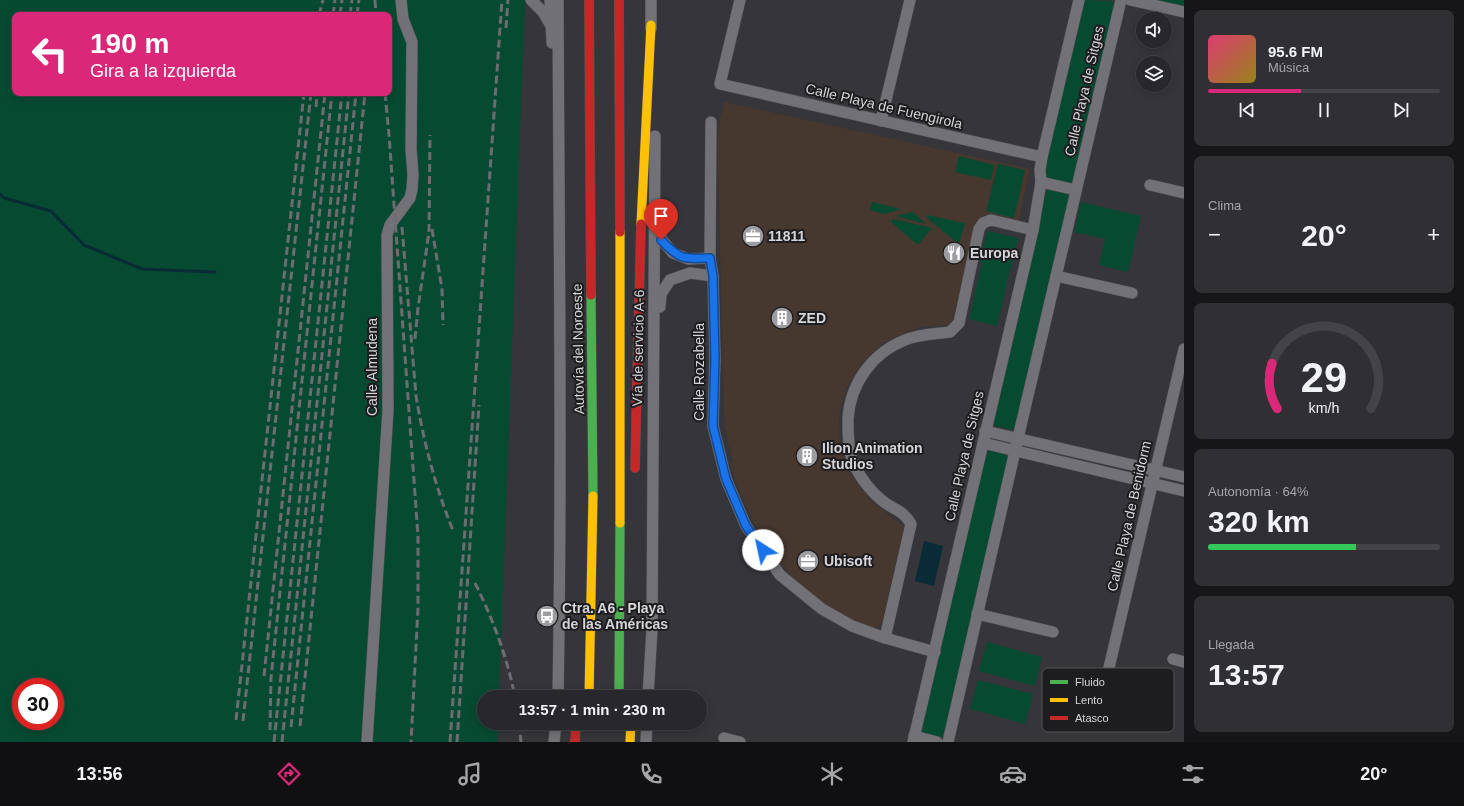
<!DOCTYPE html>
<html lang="es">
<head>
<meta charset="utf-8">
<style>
	body { margin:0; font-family:Arial,sans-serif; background:#303034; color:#f1f3f6; height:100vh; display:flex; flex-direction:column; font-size:15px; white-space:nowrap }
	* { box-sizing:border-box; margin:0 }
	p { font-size:13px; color:#a5a6a9 }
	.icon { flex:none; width:22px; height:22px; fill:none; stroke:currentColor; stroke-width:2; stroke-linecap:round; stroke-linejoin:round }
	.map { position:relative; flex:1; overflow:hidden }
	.panel { display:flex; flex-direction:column; gap:10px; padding:10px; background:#161618; width:280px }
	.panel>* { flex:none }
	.hud { position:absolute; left:12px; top:12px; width:380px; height:84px; border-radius:8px; box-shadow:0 2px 10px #0003,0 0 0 1px #444448; background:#db2777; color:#fff; overflow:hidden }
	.fabs { position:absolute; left:1136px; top:12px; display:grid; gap:8px }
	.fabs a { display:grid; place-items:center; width:36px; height:36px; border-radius:50%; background:#28282c; box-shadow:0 2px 10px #0003,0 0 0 1px #444448; font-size:20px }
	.speed { position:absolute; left:12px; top:678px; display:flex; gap:8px; font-size:20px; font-weight:700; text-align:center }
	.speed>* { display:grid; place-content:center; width:52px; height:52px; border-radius:50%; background:#28282c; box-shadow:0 2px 10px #0003,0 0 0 1px #444448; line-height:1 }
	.speed .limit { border:6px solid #d22; background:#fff; color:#111 }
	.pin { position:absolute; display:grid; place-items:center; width:34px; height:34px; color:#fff; margin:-41px -17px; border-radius:50% 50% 50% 0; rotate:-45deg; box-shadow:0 0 4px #0007 }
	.pin .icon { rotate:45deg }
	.me { position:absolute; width:44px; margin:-22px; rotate:325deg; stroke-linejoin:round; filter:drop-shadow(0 0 3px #0008) }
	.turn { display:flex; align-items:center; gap:14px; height:84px; padding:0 12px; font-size:18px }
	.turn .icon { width:52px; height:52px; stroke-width:2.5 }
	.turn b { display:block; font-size:28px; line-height:34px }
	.big { font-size:30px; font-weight:600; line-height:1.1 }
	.panel .widget { flex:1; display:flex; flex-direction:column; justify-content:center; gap:6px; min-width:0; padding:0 14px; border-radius:8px; background:#303034 }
	.panel .dial { align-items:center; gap:0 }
	.dial svg { height:104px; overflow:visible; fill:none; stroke:#444448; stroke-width:7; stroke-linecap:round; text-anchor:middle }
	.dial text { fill:#f1f3f6; stroke:none }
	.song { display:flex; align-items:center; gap:12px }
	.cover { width:48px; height:48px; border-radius:6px; background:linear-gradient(135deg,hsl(340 70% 55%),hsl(50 70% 35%)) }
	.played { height:4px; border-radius:2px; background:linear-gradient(90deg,#db2777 40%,#444448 40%) }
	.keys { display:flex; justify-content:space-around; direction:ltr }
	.heat { display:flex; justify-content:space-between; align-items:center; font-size:22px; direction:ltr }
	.charge { height:6px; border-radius:3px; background:linear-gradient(90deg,#34c759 64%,#444448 0) }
	.trip { position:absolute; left:477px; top:690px; width:230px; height:40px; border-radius:20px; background:#28282c; box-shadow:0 2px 10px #0003,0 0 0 1px #444448; font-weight:600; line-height:40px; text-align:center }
	.dock { display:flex; height:64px; justify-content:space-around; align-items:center; background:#101012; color:#a5a6a9 }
	.dock .icon { width:28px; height:28px }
	.dock .active { color:#db2777 }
	.dock b { font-size:18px; color:#f1f3f6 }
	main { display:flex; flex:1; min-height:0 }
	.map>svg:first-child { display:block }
	.commercial { fill:#46382f }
	.green { fill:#074a32; fill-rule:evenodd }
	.water { fill:#082b36 }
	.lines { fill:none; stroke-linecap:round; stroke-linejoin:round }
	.stream { stroke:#082b36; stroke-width:3 }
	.street-casing { stroke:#525156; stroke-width:12 }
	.fast-casing { stroke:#525156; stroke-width:10 }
	.slow-casing { stroke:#525156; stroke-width:10 }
	.jam-casing { stroke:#525156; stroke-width:10 }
	.street { stroke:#727175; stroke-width:11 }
	.fast { stroke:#4caf50; stroke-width:9 }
	.slow { stroke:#ffc107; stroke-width:9 }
	.jam { stroke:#c62828; stroke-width:9 }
	.rail { stroke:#6d6c71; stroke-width:3; stroke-dasharray:8 4; stroke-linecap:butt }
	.route-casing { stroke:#114b97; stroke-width:10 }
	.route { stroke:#1a73e8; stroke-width:7 }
	.labels { text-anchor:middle; stroke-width:4; stroke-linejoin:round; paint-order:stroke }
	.street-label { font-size:14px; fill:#d5d4d9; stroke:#1d1c1f }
	.poi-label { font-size:14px; font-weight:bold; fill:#d5d4d9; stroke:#1d1c1f; text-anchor:start }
	.key { fill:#1d1c1f; stroke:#545357; stroke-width:1 }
	.key-label { font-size:11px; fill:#d5d4d9 }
</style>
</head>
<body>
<main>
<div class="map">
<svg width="1184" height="742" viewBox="0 0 1184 742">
	<rect width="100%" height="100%" fill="#36353a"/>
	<!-- commercial -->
	<polygon class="commercial" points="724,102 1030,169 1019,220 992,214 983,216 974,227 952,322 948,325 919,327 883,343 861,364 846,389 839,416 840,446 851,474 869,499 904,527 882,622 880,626 875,628 871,628 841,615 802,587 778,561 754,523 736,483 730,463 733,462 729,445 728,445 724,415 718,163 718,139 720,119"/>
	<!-- green -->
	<g class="green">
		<path d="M0,0H525L499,697H484V723H498L497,742H0ZM15,15H389V93H15ZM21,687H55V721H21Z"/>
		<polygon points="1085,0 1112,1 1115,7 1074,179 1070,183 1047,178 1043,170"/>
		<polygon points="1151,0 1184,0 1184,8"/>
		<polygon points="959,156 994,165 991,180 955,172"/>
		<polygon points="998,164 1025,170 1014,218 986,211"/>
		<polygon points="1050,188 1067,193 1070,198 1016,425 1012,430 995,426 993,423 994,418 1046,192"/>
		<polygon points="872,202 901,209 884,214 870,210"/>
		<polygon points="1081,202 1141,216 1128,272 1099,265 1105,239 1074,232"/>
		<polygon points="913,212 926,224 895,216"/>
		<polygon points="927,215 965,223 959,244 927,218"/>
		<polygon points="893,219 932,228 918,245 891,222"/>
		<polygon points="987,231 1018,238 1011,269 996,266 1010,269 997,326 969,319 982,262 980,262"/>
		<path d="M991,450L1005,454L1009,458L945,733L941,738C934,736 925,736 920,730L985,454Z"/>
		<polygon points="987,642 1042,657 1035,686 979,671"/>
		<polygon points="978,680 1033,694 1025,724 970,709"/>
	</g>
	<!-- water -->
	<polygon class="water" points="924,541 943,546 934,586 915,581"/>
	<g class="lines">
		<!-- stream -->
		<polyline class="stream" points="0,194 4,198 51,211 84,245 142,269 215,272"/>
		<!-- street casing -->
		<g class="street-casing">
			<g id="street">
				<polyline points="531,0 543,12 550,24"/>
				<polyline points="550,0 552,43"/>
				<polyline points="651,0 651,29"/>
				<polyline points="740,0 720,84 1042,157"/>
				<polyline points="1130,0 1184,12"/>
				<polyline points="881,121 910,0"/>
				<polyline points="711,122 710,258 713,276 715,359 713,426 726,479 746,526 780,575 822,609 852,626 885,638 935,652"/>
				<polyline points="1041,182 1076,190"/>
				<polyline points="1150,185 1184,193"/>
				<polyline points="661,226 661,239 673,253 688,259 710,258"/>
				<polyline points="1056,276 1132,293"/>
				<polyline points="660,307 661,294 670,280 690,273 713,276"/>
				<polyline points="985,431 1184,477"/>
				<polyline points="983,443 1184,491"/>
				<polyline points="977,614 1053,632"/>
				<path d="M885,638L911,524C903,510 896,511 884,502C872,493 860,478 854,464C848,452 848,433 848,419C850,384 872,353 905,340C919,334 935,334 950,332L959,323L979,229L983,223L991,220L1033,230"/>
				<polyline points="1173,659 1184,662"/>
				<polyline points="1104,689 1184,349"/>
				<path d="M558,697C562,465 559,232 558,0"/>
				<polyline points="648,697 652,629 655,136"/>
				<polyline points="914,736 937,742"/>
				<polyline points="724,738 740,742"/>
				<polyline points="367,742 388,410 387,235 390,225 410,198 412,189 413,175 411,149 412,42 403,19 401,0"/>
				<polyline points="554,742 556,723"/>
				<polyline points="646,742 647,723"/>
				<polyline points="913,742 1033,230 1041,182 1040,170 1042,157 1079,0"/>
				<polyline points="948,742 1018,438 1121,0"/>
			</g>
		</g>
		<!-- fast casing -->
		<g class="fast-casing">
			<g id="fast">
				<polyline points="591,295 593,496"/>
				<polyline points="619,697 620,523"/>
			</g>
		</g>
		<!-- slow casing -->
		<g class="slow-casing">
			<g id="slow">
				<polyline points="641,224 651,25"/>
				<polyline points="620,232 620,523"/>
				<polyline points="589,697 593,496"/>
				<polyline points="630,742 631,723"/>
			</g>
		</g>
		<!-- jam casing -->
		<g class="jam-casing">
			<g id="jam">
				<polyline points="589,0 591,295"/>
				<polyline points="619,0 620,232"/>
				<polyline points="635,468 641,224"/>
				<polyline points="575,742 576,723"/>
			</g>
		</g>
		<!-- street -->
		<use href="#street" class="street"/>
		<!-- fast -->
		<use href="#fast" class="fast"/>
		<!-- slow -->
		<use href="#slow" class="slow"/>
		<!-- jam -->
		<use href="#jam" class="jam"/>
		<!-- rail -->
		<g class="rail">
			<polyline points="375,0 376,15"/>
			<polyline points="319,15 323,0"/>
			<polyline points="333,15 335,0"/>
			<polyline points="340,15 342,0"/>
			<polyline points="350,15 352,0"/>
			<polyline points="357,15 359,0"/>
			<polyline points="506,28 508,0"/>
			<polyline points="385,93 389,135 418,536 418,608 411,742"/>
			<polyline points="316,107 317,93"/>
			<path d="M402,227L416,396C424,444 436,489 454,533"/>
			<polyline points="432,229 442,289 443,325"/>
			<polyline points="415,339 418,308 429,232 430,135"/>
			<path d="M475,583C493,619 507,657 515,697"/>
			<polyline points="264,676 325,93"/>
			<polyline points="236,720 304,93"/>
			<polyline points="243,721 311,93"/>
			<polyline points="519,723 521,742"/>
			<polyline points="300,726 365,93"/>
			<polyline points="291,727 356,93"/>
			<polyline points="270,730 271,678 332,93"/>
			<polyline points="274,742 342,93"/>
			<polyline points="282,742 349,93"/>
			<polyline points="450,742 502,0"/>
			<polyline points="457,742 479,405"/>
		</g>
	</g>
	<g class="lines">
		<!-- route casing -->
		<g class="route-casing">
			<path id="route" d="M661,240C680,260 683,259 710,258L713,276L715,359L713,426L726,479L746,526L763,550"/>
		</g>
		<!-- route -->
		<use href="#route" class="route"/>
	</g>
	<!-- icons -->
	<defs>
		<g id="office-disc" transform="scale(1.15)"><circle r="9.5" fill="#9d9ca1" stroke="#1d1c1f"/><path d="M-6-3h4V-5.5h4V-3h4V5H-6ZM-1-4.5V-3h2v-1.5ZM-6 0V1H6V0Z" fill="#fff"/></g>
		<g id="restaurant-disc" transform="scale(1.15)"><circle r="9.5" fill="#9d9ca1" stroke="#1d1c1f"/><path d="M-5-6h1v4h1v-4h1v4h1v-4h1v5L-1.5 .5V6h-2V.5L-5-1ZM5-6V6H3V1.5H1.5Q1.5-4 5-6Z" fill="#fff"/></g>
		<g id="building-disc" transform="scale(1.15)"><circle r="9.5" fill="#9d9ca1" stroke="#1d1c1f"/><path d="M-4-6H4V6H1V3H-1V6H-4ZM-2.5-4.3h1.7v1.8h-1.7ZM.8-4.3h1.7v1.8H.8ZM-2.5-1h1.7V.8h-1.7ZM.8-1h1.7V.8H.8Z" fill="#fff"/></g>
		<g id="bus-disc" transform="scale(1.15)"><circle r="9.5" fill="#9d9ca1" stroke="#1d1c1f"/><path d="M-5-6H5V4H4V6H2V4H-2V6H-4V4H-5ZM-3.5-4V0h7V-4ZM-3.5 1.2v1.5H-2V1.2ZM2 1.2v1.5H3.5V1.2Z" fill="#fff"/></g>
	</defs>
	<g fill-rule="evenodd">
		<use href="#office-disc" x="753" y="236"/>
		<use href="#restaurant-disc" x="954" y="253"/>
		<use href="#building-disc" x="782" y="318"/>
		<use href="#building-disc" x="807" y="456"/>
		<use href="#office-disc" x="808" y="561"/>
		<use href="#bus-disc" x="547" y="616"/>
	</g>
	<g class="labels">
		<!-- street labels -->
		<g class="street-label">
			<text transform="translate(1084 91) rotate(-77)" y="5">Calle Playa de Sitges</text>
			<text transform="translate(884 106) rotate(13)" y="5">Calle Playa de Fuengirola</text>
			<text transform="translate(638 348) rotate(-89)" y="5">Vía de servicio A-6</text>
			<text transform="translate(578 349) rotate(-91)" y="5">Autovía del Noroeste</text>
			<text transform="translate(372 367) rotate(-90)" y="5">Calle Almudena</text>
			<text transform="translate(699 372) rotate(-90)" y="5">Calle Rozabella</text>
			<text transform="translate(964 456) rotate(-77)" y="5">Calle Playa de Sitges</text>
			<text transform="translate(1129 516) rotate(-77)" y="5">Calle Playa de Benidorm</text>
		</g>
		<!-- poi labels -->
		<g class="poi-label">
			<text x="768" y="241">11811</text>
			<text x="970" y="258">Europa</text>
			<text x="798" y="323">ZED</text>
			<text x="822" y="453">Ilion Animation<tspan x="822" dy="16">Studios</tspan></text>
			<text x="824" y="566">Ubisoft</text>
			<text x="562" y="613">Ctra. A6 - Playa<tspan x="562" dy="16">de las Américas</tspan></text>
		</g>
	</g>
	<!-- legend -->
	<rect x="1042" y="668" width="132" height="64" rx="6" class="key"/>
	<rect x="1050" y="680" width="18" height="4" fill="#4caf50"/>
	<rect x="1050" y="698" width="18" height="4" fill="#ffc107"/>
	<rect x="1050" y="716" width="18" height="4" fill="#c62828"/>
	<g class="key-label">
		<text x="1075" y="686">Fluido</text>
		<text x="1075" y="704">Lento</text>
		<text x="1075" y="722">Atasco</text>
	</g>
</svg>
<div class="fabs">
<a><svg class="icon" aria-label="sound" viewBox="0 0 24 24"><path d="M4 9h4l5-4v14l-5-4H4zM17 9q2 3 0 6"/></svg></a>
<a><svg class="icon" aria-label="layers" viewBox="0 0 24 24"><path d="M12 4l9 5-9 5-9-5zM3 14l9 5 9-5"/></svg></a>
</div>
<div class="speed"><div class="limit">30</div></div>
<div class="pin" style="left:661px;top:240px;background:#d93025"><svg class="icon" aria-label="arrive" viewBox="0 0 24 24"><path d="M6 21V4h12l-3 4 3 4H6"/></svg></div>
<svg class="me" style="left:763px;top:550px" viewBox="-20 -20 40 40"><circle r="19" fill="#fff"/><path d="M0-13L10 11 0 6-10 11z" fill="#1a73e8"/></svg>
<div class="trip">13:57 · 1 min · 230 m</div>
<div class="hud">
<div class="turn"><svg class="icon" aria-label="left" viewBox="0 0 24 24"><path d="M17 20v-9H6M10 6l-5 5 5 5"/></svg><div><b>190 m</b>Gira a la izquierda</div></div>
</div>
</div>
<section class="panel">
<div class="widget">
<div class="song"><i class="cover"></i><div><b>95.6 FM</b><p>Música</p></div></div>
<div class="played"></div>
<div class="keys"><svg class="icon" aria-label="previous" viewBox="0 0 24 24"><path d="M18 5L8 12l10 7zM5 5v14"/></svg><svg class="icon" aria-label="pause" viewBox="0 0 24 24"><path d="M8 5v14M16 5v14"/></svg><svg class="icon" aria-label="next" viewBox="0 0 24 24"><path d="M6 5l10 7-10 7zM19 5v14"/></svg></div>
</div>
<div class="widget"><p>Clima</p>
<div class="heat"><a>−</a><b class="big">20°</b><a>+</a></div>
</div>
<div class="widget dial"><svg viewBox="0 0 100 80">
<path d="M14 69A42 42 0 1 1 86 69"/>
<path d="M14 69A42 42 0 0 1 10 34" stroke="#db2777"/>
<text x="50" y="56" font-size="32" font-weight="700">29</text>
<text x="50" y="72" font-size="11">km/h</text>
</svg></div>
<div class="widget"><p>Autonomía · 64%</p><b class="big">320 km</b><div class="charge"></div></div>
<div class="widget"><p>Llegada</p><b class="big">13:57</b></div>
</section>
</main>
<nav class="dock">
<b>13:56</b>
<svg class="icon active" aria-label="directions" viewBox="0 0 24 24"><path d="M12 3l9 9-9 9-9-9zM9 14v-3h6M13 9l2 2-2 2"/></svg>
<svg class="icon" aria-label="music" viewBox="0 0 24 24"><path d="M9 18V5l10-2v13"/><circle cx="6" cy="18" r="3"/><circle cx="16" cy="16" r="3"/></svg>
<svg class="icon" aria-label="phone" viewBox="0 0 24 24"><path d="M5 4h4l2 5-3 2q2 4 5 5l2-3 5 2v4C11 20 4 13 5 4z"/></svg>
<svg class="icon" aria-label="climate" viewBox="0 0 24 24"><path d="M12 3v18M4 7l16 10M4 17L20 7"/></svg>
<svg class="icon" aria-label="car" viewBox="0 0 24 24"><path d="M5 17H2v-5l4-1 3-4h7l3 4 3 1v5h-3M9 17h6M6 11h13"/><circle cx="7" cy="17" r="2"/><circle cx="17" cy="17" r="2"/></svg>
<svg class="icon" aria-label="filters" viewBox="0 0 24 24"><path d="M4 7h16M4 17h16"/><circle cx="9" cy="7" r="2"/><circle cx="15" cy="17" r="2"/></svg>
<b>20°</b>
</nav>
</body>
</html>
